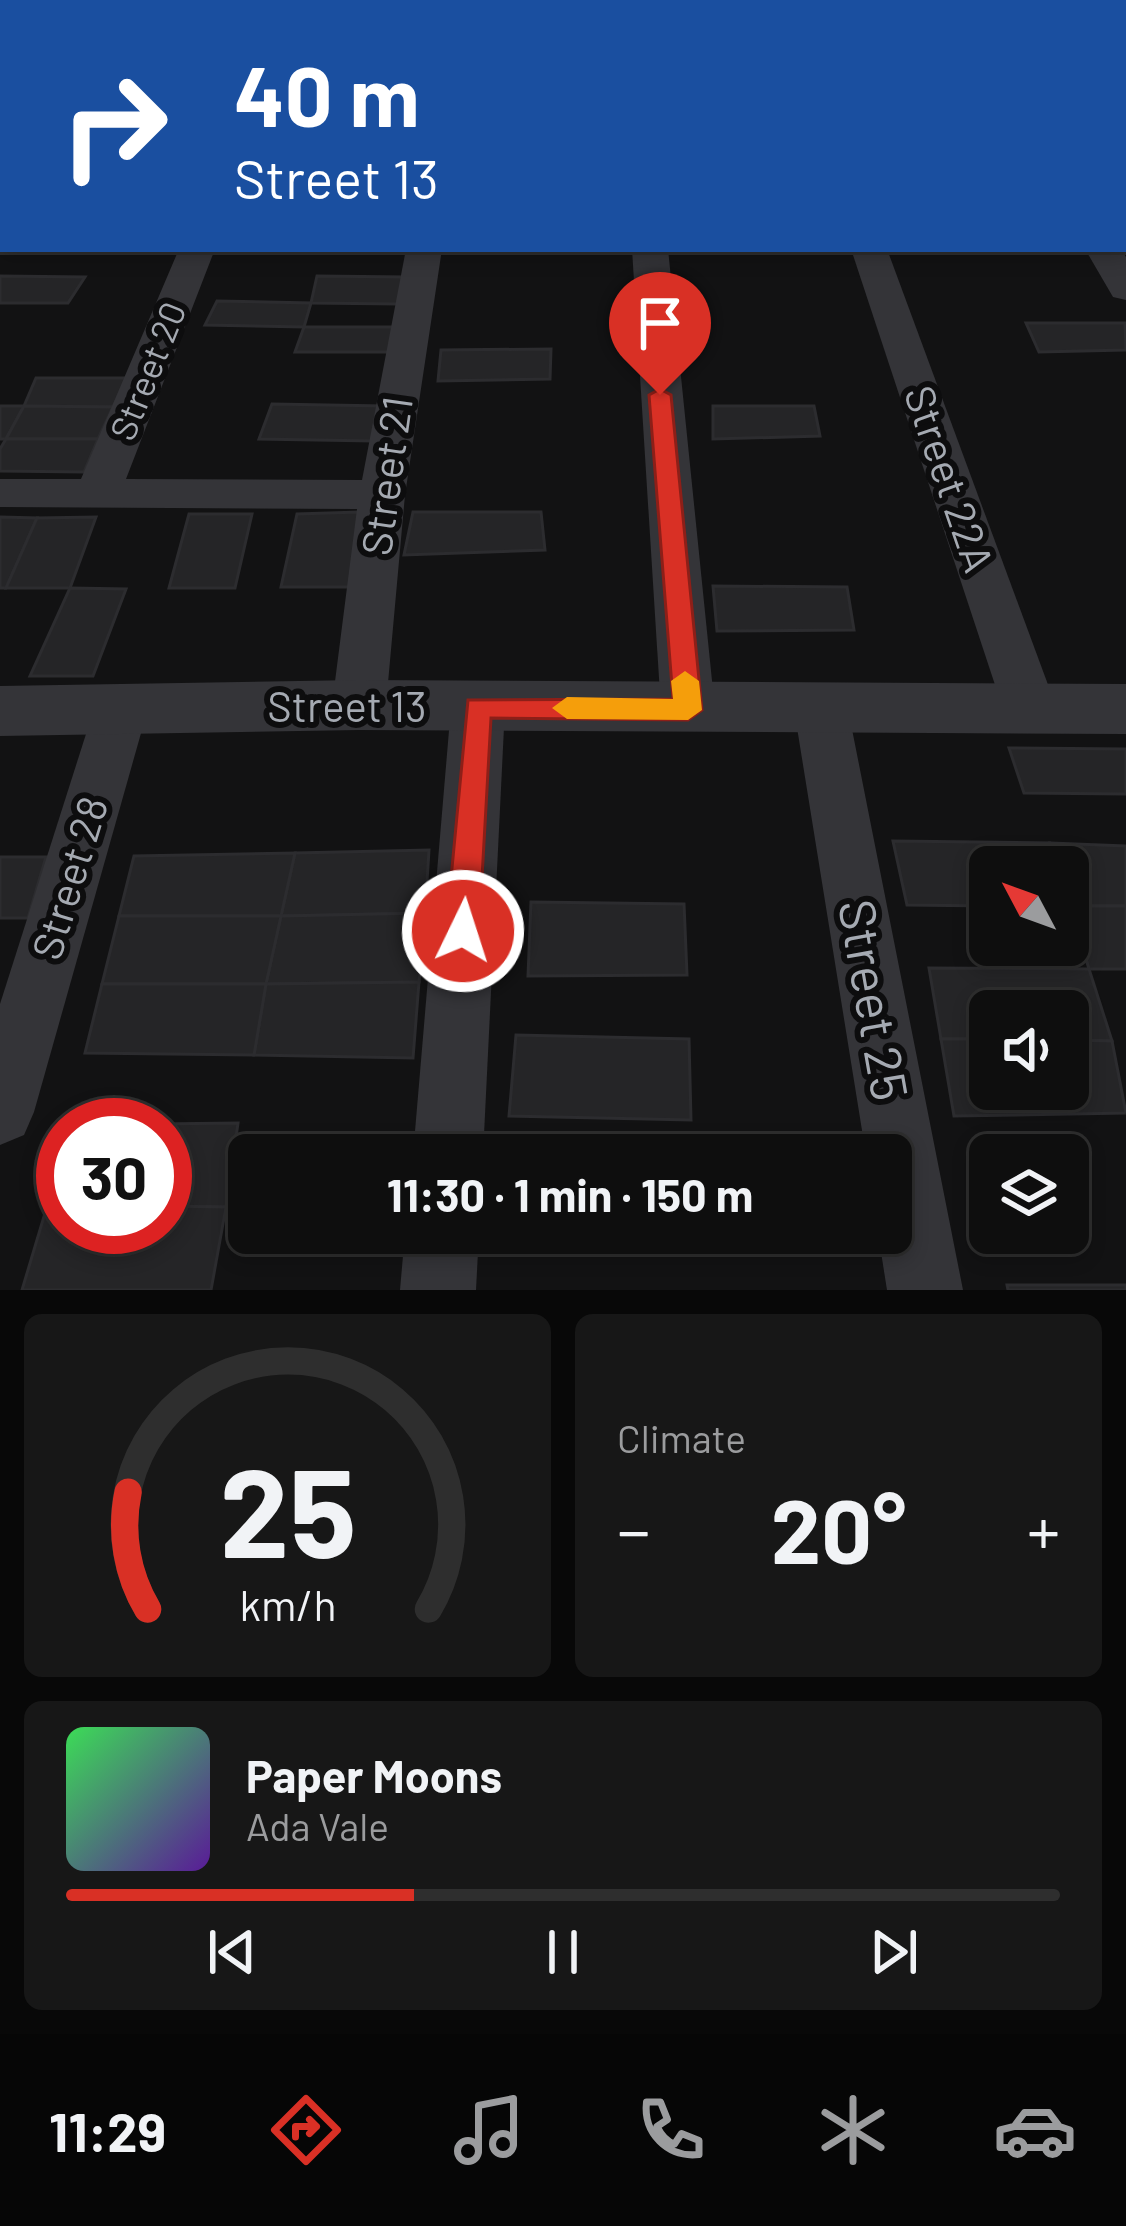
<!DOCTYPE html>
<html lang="en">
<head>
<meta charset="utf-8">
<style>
	body { margin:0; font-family:Barlow,sans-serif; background:#171717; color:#f1f3f6; height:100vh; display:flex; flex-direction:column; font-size:45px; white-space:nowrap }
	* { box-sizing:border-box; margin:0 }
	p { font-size:39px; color:#9b9c9e }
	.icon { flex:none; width:66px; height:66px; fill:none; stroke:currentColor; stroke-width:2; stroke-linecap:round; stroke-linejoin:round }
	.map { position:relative; height:1290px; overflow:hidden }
	.panel { display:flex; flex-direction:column; gap:24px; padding:24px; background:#080808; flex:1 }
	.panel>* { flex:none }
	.hud { position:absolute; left:0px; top:0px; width:1128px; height:252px; box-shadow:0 6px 18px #0003,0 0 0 3px #2e2e2e; background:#1a4fa0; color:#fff; overflow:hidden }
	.needle { width:78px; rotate:311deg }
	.controls { position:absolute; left:969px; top:846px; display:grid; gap:24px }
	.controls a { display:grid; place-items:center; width:120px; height:120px; border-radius:18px; background:#0e0e0e; box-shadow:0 6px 18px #0003,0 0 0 3px #2e2e2e; font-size:60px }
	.speed { position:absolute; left:36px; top:1098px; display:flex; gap:24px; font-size:60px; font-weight:700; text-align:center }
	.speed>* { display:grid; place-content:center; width:156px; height:156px; border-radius:50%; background:#0e0e0e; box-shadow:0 6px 18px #0003,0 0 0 3px #2e2e2e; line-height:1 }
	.speed .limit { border:18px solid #d22; background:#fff; color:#111 }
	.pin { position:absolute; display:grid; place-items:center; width:102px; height:102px; color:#fff; margin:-123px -51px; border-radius:50% 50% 50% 0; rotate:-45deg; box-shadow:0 0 12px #0007 }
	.pin .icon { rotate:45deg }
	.me { position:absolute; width:132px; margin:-66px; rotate:4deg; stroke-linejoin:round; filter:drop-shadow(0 0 9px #0008) }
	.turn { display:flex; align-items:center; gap:42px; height:252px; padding:0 36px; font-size:54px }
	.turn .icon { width:156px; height:156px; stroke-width:2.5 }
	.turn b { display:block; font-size:84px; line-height:102px }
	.big { font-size:90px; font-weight:700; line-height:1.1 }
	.panel .tile { flex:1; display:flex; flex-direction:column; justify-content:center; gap:18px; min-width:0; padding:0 42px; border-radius:18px; background:#171717 }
	.panel .dial { align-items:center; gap:0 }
	.dial svg { height:312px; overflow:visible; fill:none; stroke:#2e2e2e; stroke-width:7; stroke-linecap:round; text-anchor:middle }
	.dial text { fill:#f1f3f6; stroke:none }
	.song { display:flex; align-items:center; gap:36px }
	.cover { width:144px; height:144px; border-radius:18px; background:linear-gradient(135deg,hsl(130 70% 55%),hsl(270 70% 35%)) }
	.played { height:12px; border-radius:6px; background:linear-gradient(90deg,#d93025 35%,#2e2e2e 35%) }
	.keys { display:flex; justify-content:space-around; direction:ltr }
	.heat { display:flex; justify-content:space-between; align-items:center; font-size:66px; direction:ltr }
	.panel .tiles { flex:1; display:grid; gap:24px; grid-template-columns:1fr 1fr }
	.tile:last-child { grid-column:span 2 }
	.trip { position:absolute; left:228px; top:1134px; width:684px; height:120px; border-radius:18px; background:#0e0e0e; box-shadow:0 6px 18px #0003,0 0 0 3px #2e2e2e; font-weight:700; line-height:120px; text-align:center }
	.tabs { display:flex; height:192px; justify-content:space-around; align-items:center; background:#060606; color:#9b9c9e }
	.tabs .icon { width:84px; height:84px }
	.tabs .on { color:#d93025 }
	.tabs b { font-size:54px; color:#f1f3f6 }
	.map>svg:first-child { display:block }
	.building { fill:#252527; stroke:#2c2c2f; stroke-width:3 }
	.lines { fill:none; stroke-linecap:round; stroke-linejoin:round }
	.service { fill:#343438; fill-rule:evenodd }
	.minor { fill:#343438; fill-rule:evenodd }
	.tertiary { fill:#343438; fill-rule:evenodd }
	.route { fill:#d93025; stroke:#8d1f18; stroke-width:3 }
	.slow { fill:#f59e0b }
	.labels { text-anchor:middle; stroke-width:12; stroke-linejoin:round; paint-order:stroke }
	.far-street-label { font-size:36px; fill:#a5aab2; stroke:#0d0d0e }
	.street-label { font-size:42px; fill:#a5aab2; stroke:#0d0d0e }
	.near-street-label { font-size:51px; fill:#a5aab2; stroke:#0d0d0e }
</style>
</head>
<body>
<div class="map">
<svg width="1126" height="1290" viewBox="0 0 1126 1290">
	<rect width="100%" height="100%" fill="#121213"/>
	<!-- building -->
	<g class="building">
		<polygon points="0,276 85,277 68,303 0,303"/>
		<polygon points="317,276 406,277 399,304 311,303"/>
		<polygon points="217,301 311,303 304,327 205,325"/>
		<polygon points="1026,323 1125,323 1126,350 1039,352"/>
		<polygon points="304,327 397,327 392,352 295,352"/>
		<polygon points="551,349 550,379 438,381 441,350"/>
		<polygon points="36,378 127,378 113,407 24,406"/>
		<polygon points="272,404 383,406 373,441 259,439"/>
		<polygon points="0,406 24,406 6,439 0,439"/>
		<polygon points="24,406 113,407 98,439 6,439"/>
		<polygon points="713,406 814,406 820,436 713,439"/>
		<polygon points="6,439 98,439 84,472 0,471 0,449"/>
		<polygon points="359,512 349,587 281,587 297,514"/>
		<polygon points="413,512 541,512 545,550 404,555"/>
		<polygon points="189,514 252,514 235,588 169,588"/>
		<polygon points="0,517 37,518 6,588 0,588"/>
		<polygon points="96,517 70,588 6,588 37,518"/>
		<polygon points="713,586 847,587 854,630 717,631"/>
		<polygon points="70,588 126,589 93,676 30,676"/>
		<polygon points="1009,748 1126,749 1126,794 1024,793"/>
		<polygon points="893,841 1050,843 1058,867 990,867 990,906 907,905"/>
		<polygon points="1050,843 1126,846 1126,906 1070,906 1068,867 1058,867"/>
		<polygon points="429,850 425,913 281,916 295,853"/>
		<polygon points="295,853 281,916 119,916 134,856"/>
		<polygon points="0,857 46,857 28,918 0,918"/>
		<polygon points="531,902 684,904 687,975 528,976"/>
		<polygon points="1070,906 1126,906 1126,969 1089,969"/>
		<polygon points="425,913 419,982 266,984 281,916"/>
		<polygon points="119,916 281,916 266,984 102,984"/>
		<polygon points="929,968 1089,969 1112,1041 1068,1040 1068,1011 990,1011 990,1039 941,1039"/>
		<polygon points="419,982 413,1058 254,1055 266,984"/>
		<polygon points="102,984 266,984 254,1055 85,1053"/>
		<polygon points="516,1035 689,1039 691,1120 509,1116"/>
		<polygon points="941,1039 990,1039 990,1089 1068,1089 1068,1040 1112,1041 1126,1113 954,1116"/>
		<polygon points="238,1123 226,1207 165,1206 165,1125 71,1125"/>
		<polygon points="63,1152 63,1204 48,1203"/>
		<polygon points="48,1203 63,1204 63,1227 165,1227 165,1206 226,1207 211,1290 22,1290"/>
		<polygon points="1007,1285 1126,1285 1126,1290 1008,1290"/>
	</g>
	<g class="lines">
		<!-- service -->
		<polygon class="service" points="919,0 933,0 935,3 921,3"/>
		<!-- minor -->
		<g class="minor">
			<polygon points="861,0 887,0 888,3 862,3"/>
			<polygon points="1055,0 1082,0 1082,1 1057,3"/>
			<rect x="0" y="89" width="3" height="18"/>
			<polygon points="179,249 215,249 126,479 362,480 406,249 442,249 405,495 386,705 378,719 359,725 340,719 332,705 357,509 0,507 0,479 81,479"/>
			<polygon points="632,249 668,249 715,710 707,724 688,730 669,724 661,710"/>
			<polygon points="851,249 887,249 1057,709 1049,723 1030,729 1011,723 1003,709"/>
			<polygon points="1085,249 1121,249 1126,257 1126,300 1113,297"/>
			<polygon points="478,687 497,693 505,707 483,1155 413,1155 451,707 459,693"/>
			<polygon points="821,689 840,695 848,709 963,1290 887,1290 878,1233 891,1233 891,1155 866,1155 794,709 802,695"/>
			<polygon points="120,692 139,698 147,712 34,1112 24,1135 0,1145 0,1004 93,712 101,698"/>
			<polygon points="405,1233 479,1233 476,1290 400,1290"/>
		</g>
		<!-- tertiary -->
		<g class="tertiary">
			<rect x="1125" y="188" width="1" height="26"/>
			<rect x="0" y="192" width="3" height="26"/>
			<polygon points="359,680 1126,684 1126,734 359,730 0,736 0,686"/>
		</g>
	</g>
	<!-- route -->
	<polygon class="route" points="660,389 671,395 702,710 688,720 491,718 479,931 474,941 463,945 451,941 446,931 468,700 673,699 649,395"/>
	<!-- slow -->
	<polygon class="slow" points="685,671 699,681 702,710 688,720 567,719 552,708 567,697 673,699 671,681"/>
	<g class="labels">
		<!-- far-street labels -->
		<g class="far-street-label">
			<text transform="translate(148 371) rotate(-68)" y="13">Street 20</text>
		</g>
		<!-- street labels -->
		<g class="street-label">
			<text transform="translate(387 476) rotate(-82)" y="15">Street 21</text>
			<text transform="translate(949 479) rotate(71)" y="15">Street 22A</text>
			<text x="347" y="722">Street 13</text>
			<text transform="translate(70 878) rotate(-73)" y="15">Street 28</text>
		</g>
		<!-- near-street labels -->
		<g class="near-street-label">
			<text transform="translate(873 1000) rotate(80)" y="18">Street 25</text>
		</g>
	</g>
</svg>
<div class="controls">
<a><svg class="needle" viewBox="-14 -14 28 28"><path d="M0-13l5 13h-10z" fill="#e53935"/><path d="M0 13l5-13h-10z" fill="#9b9c9e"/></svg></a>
<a><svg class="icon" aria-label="sound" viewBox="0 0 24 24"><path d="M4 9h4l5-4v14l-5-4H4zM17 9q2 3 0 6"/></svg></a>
<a><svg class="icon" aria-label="layers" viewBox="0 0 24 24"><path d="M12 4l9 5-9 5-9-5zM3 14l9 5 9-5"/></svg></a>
</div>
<div class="speed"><div class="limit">30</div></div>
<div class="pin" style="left:660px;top:395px;background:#d93025"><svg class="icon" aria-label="arrive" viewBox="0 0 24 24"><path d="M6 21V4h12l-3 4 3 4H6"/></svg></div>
<svg class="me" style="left:463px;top:931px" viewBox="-20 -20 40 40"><circle r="17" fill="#d93025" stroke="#fff" stroke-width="3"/><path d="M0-11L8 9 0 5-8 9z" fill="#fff"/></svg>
<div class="trip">11:30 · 1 min · 150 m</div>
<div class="hud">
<div class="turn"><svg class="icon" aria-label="right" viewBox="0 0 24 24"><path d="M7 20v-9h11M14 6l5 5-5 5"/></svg><div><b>40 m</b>Street 13</div></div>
</div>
</div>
<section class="panel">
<div class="tiles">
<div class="tile dial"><svg viewBox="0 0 100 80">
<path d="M14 69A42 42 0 1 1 86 69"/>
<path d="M14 69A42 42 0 0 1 9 39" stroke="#d93025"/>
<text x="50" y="56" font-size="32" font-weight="700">25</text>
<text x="50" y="72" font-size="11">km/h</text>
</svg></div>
<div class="tile"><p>Climate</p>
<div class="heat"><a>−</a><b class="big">20°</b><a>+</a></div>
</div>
<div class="tile">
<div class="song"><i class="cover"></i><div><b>Paper Moons</b><p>Ada Vale</p></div></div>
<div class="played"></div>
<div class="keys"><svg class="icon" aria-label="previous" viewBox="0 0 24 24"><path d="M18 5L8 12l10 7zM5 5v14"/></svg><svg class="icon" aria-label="pause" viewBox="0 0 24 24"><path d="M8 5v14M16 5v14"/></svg><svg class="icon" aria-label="next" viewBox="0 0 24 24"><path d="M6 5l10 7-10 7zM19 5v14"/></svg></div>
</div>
</div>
</section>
<nav class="tabs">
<b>11:29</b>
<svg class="icon on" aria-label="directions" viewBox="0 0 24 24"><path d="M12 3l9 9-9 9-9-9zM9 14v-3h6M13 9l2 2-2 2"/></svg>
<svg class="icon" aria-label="music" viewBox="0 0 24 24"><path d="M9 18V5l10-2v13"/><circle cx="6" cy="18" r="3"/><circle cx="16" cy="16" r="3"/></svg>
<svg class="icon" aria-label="phone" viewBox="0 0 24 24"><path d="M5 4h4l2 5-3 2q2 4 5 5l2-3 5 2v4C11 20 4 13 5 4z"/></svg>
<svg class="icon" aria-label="climate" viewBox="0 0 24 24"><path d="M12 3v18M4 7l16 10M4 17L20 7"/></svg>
<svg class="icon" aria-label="car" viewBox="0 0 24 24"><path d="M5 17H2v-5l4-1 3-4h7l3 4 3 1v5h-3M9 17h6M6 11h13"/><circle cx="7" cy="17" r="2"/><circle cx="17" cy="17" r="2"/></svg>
</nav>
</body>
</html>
